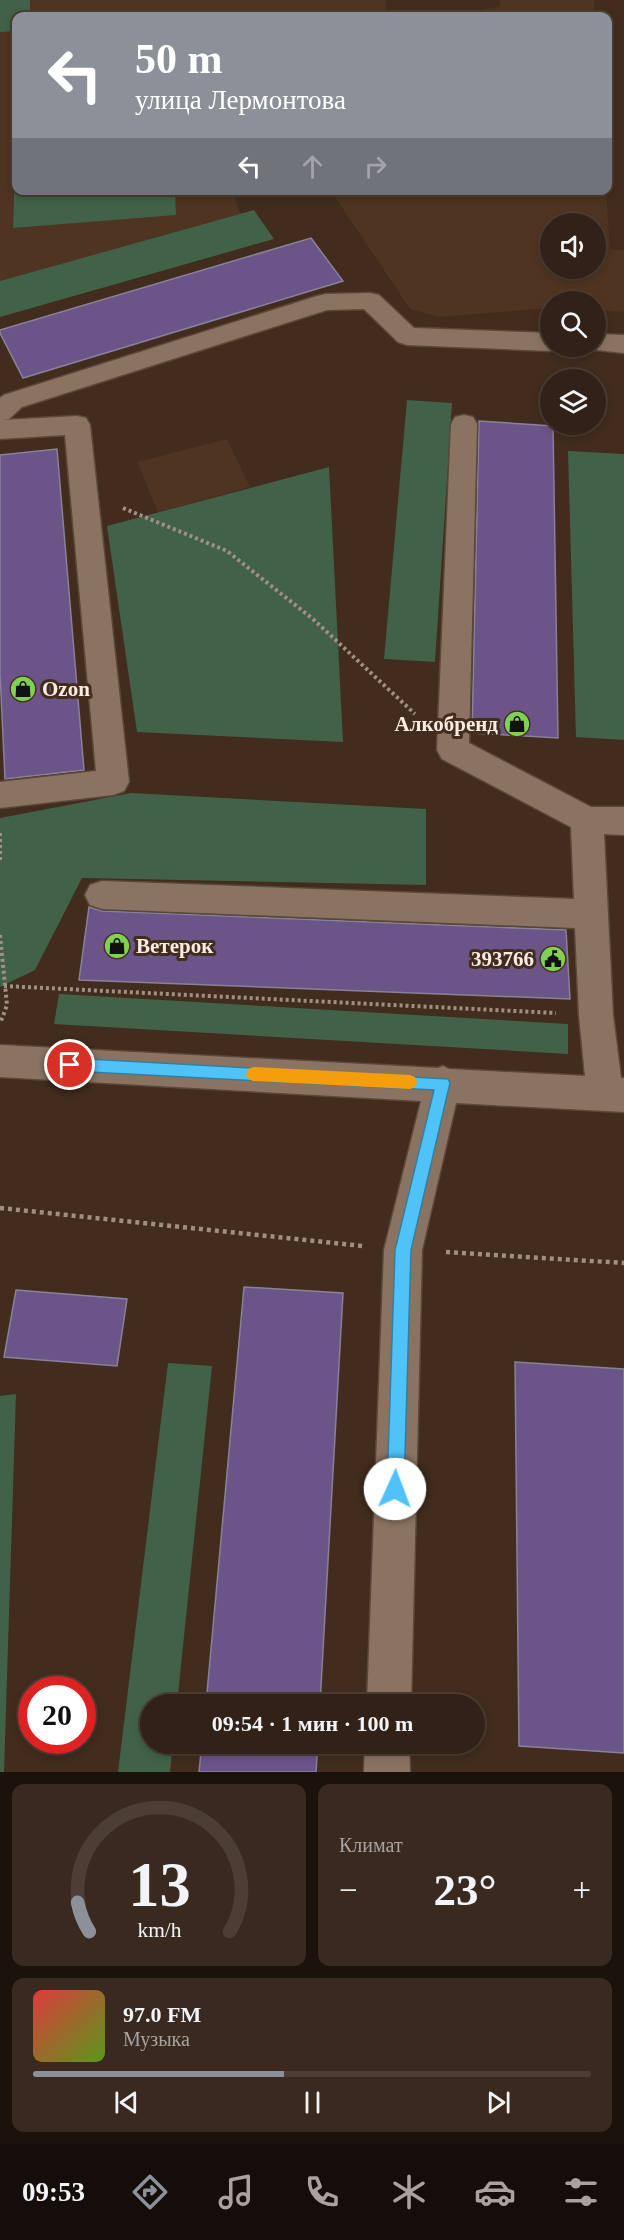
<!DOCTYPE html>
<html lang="ru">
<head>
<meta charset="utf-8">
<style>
	body { margin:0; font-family:"Times New Roman",serif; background:#39291f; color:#f1f3f6; height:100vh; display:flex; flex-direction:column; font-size:22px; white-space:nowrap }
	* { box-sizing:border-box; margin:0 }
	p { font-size:20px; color:#a8a3a1 }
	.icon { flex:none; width:33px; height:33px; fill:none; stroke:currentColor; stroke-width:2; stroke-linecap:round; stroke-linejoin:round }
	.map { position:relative; height:1772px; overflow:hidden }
	.side { display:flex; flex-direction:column; gap:12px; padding:12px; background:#1b120c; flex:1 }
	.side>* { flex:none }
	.hud { position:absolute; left:12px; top:12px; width:600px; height:183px; border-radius:12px; box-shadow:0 3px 9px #0003,0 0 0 2px #4c3e35; background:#8c9099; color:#fff; overflow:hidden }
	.controls { position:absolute; left:540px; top:213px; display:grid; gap:12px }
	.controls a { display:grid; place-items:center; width:66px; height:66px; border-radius:50%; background:#312116; box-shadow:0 3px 9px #0003,0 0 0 2px #4c3e35; font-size:30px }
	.speed { position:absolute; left:18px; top:1676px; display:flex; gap:12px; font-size:30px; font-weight:700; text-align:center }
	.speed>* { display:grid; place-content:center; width:78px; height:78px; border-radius:50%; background:#312116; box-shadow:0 3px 9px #0003,0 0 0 2px #4c3e35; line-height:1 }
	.speed .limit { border:9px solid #d22; background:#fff; color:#111 }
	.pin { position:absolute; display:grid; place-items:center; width:51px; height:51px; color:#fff; margin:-26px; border:3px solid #fff; border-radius:50%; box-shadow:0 2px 6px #0007 }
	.me { position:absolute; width:66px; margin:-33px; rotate:2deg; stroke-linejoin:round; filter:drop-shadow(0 0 4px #0008) }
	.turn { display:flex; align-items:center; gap:21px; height:126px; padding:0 24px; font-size:27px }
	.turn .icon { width:78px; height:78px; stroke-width:2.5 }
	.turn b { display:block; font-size:42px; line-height:51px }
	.lanes { display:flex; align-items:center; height:57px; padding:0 24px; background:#0003; justify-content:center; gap:30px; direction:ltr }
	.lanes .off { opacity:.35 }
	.big { font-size:45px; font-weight:700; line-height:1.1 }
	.side .card { flex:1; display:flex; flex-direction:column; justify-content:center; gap:9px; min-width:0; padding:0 21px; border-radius:12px; background:#39291f }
	.side .dial { align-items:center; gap:0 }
	.dial svg { height:156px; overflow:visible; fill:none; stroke:#4c3e35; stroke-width:7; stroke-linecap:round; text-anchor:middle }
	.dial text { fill:#f1f3f6; stroke:none }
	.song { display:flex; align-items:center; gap:18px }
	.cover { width:72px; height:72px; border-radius:9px; background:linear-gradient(135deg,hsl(0 70% 55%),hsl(90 70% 35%)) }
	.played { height:6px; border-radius:3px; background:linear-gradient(90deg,#8c9099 45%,#4c3e35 45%) }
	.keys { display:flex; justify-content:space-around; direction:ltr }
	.heat { display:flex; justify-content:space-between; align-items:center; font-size:33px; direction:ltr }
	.side .tiles { flex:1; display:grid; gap:12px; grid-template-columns:1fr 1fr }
	.card:last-child { grid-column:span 2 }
	.trip { position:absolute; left:140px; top:1694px; width:345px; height:60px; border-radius:30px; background:#312116; box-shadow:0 3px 9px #0003,0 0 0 2px #4c3e35; font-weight:700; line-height:60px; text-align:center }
	.menu { display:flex; height:96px; justify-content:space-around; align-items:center; background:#140d09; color:#a8a3a1 }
	.menu .icon { width:42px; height:42px }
	.menu .selected { color:#8c9099 }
	.menu b { font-size:27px; color:#f1f3f6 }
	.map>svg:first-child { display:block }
	.built { fill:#4e3421; fill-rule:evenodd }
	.green { fill:#416148 }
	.building { fill:#6b5488; stroke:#8a8099; stroke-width:1.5 }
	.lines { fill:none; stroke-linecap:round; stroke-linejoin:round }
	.minor-casing { stroke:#5a483b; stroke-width:3 }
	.path-far1 { stroke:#a08f83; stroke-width:4; stroke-dasharray:3 3; stroke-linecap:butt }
	.path { stroke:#a08f83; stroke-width:4.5; stroke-dasharray:4 4; stroke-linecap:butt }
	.minor { fill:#8b7362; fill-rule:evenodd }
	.route { fill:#4fc3f7; stroke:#337fa1; stroke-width:1.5 }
	.slow { fill:#f59e0b }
	.labels { text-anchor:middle; stroke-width:6; stroke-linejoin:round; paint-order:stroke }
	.poi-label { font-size:21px; font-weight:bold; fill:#faece3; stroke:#412c1d; text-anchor:start }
</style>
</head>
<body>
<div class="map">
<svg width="624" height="1772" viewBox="0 0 624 1772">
	<rect width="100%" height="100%" fill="#412c1d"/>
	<!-- built -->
	<g class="built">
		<polygon points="0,0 385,0 387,16 16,16 16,190 233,191 240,214 0,281"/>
		<polygon points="500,0 594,0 595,16 457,16 500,6"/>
		<path d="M269,191H606L610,249L624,250V312L596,310V302H550V308L439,317L410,309L333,194ZM550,224H596V268H550Z"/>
		<polygon points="227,439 250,487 158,512 137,462"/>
	</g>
	<!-- green -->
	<g class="green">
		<polygon points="0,0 30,0 30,16 16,16 16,31 0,32"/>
		<polygon points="16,134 16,190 175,191 176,215 13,228"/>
		<polygon points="254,210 274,239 0,317 0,281"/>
		<polygon points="407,400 452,403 435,662 384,659"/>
		<polygon points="568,451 624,454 624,740 576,737"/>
		<polygon points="329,467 343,742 137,732 107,526"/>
		<polygon points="131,793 426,809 426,885 82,878 35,970 0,987 0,818"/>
		<polygon points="59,994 568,1024 568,1054 54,1024"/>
		<polygon points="168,1363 212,1366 177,1704 150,1704 150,1743 173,1743 170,1772 118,1772"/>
		<polygon points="16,1394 4,1772 0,1772 0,1396"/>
	</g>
	<!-- building -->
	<g class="building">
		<polygon points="311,238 343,281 23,378 0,333 0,330"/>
		<polygon points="479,421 553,426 558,738 472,733"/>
		<polygon points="57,449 84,770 5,779 0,673 0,455"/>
		<polygon points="89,907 102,911 566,930 570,999 79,980"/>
		<polygon points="244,1287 343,1293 320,1704 206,1704"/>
		<polygon points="16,1290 127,1299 117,1366 4,1357"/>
		<polygon points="515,1362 624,1369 624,1753 519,1746"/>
		<polygon points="202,1743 318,1743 316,1772 199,1772"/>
	</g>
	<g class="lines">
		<!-- minor casing -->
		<g class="minor-casing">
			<g id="minor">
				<polygon points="370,293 379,295 414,328 550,333 550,346 560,346 550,351 407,345 398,342 364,309 327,310 22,407 9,419 3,420 77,416 86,418 90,425 129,782 124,791 113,795 0,808 0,782 96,771 65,435 0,439 0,398 4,395 317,296 326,294"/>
				<polygon points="596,334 624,335 624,353 587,349 585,346 596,346"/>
				<polygon points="464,415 473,417 477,424 469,743 591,807 624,807 624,835 604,834 613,1015 621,1078 624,1078 624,1112 456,1103 422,1250 411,1704 367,1704 384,1250 421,1101 0,1077 0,1045 438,1068 443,1066 449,1069 585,1076 579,1015 575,928 102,909 90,905 85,895 90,885 102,881 574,899 571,827 442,759 437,750 451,424 455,417"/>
				<polygon points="365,1743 409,1743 410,1772 364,1772"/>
			</g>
		</g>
		<!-- path-far1 -->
		<g class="path-far1">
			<polyline points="123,508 227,551 313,619 415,714"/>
			<polyline points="0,833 0,863"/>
			<polyline points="0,935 7,1005 1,1021"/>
			<polyline points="4,986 556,1013"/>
		</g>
		<!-- path -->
		<g class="path">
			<polyline points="0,1208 363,1246"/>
			<polyline points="446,1252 624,1263"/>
		</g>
		<!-- minor -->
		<use href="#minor" class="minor"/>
	</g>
	<!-- route -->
	<polygon class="route" points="70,1058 448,1079 450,1083 411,1250 404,1489 401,1495 395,1497 389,1495 387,1489 395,1250 434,1090 70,1071 65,1069 63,1065 65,1060"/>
	<!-- slow -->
	<polygon class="slow" points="253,1067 410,1075 415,1077 417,1082 415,1087 410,1089 253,1081 248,1079 246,1074 248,1069"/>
	<!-- icons -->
	<defs>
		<g id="shop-disc" transform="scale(1.35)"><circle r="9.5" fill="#80d051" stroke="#412c1d"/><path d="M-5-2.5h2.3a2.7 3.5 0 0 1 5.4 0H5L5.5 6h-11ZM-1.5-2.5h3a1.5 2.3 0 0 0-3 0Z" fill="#111"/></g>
		<g id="civic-disc" transform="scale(1.35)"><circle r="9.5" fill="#80d051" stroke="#412c1d"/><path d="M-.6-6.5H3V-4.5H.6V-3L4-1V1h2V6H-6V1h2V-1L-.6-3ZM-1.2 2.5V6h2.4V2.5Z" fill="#111"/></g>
	</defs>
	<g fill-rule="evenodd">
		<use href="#shop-disc" x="23" y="689"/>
		<use href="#shop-disc" x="517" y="724"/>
		<use href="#shop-disc" x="117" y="946"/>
		<use href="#civic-disc" x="553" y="959"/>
	</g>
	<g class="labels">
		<!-- poi labels -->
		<g class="poi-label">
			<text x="42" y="696">Ozon</text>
			<text x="498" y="731" text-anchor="end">Алкобренд</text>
			<text x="136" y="953">Ветерок</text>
			<text x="534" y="966" text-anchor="end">393766</text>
		</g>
	</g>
</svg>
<div class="controls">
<a><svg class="icon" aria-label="sound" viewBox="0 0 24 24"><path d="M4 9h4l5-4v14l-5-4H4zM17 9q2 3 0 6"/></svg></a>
<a><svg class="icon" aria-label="search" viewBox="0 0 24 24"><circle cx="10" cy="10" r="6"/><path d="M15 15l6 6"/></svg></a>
<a><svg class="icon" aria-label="layers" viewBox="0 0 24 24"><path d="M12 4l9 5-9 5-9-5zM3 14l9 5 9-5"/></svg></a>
</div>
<div class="speed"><div class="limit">20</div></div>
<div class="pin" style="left:70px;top:1065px;background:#d93025"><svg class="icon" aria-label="arrive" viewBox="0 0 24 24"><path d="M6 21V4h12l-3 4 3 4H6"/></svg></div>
<svg class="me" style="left:395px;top:1489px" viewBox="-20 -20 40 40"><circle r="19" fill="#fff"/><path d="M0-13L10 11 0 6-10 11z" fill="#4fc3f7"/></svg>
<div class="trip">09:54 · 1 мин · 100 m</div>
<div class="hud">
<div class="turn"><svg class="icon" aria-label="left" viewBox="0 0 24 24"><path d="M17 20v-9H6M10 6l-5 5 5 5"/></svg><div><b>50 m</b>улица Лермонтова</div></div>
<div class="lanes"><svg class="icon" aria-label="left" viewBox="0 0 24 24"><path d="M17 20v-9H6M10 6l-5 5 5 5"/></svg><svg class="icon off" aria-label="ahead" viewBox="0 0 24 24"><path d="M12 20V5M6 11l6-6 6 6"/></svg><svg class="icon off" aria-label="right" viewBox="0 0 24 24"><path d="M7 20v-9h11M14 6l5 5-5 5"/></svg></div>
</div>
</div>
<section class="side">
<div class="tiles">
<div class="card dial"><svg viewBox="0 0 100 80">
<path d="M14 69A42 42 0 1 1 86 69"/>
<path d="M14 69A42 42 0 0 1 8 54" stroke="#8c9099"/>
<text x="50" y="56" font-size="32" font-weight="700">13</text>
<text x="50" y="72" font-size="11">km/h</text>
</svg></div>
<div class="card"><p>Климат</p>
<div class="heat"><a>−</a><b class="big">23°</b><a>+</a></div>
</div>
<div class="card">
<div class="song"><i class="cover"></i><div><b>97.0 FM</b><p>Музыка</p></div></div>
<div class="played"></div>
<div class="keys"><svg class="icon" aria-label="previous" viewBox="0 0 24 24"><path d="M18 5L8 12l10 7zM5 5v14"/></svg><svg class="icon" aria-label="pause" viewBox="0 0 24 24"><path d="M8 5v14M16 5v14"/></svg><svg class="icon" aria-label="next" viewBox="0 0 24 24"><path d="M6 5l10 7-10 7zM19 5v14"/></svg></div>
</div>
</div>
</section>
<nav class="menu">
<b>09:53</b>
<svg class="icon selected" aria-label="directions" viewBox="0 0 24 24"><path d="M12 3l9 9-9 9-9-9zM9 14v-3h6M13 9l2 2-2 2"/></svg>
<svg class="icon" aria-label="music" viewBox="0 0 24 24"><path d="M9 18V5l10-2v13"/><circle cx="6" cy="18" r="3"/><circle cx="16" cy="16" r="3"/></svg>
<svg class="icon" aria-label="phone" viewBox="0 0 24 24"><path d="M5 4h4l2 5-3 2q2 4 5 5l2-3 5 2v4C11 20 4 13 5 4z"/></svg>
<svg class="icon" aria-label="climate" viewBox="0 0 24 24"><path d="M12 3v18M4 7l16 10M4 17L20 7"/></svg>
<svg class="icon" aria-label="car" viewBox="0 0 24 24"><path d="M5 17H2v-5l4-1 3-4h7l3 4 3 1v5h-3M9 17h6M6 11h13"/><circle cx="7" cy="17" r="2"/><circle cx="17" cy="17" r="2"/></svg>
<svg class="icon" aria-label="filters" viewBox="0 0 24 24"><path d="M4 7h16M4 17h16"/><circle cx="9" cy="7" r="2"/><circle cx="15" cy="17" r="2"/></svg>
</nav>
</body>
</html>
